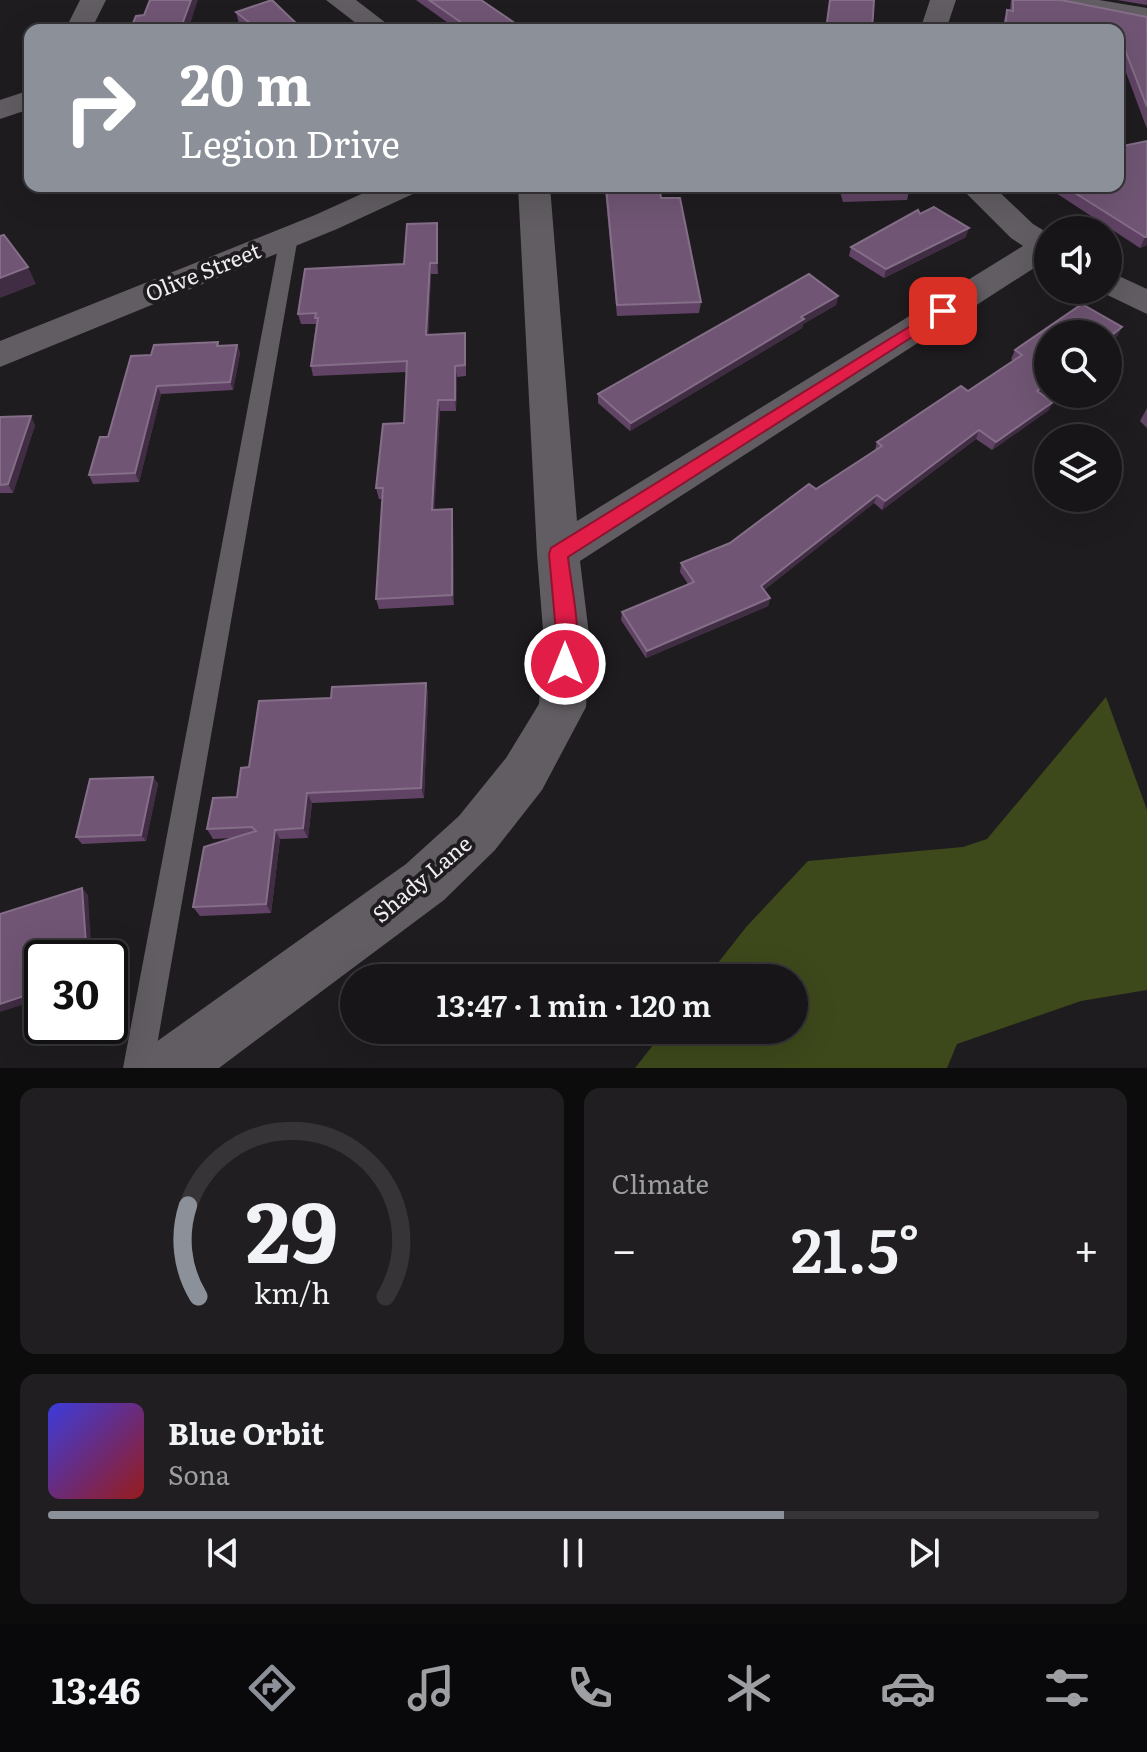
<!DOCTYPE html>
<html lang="en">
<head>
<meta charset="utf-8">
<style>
	body { margin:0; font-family:Literata,serif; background:#201e21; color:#f1f3f6; height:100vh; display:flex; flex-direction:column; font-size:30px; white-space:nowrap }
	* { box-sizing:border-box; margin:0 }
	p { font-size:26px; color:#9e9fa2 }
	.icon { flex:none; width:44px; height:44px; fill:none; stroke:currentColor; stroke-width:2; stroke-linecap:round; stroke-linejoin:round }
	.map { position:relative; height:1068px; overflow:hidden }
	.drawer { display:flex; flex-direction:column; gap:20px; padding:20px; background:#0d0c0d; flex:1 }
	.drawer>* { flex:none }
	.guide { position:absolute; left:24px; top:24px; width:1100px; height:168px; border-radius:16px; box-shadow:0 8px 32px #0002,0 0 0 2px #363437; background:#8c9099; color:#fff; overflow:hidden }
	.controls { position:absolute; left:1034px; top:216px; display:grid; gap:16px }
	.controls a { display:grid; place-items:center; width:88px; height:88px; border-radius:50%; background:#171518; box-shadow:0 8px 32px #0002,0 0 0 2px #363437; font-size:40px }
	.speed { position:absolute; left:24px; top:940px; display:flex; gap:16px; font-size:40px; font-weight:700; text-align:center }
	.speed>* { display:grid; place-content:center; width:104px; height:104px; border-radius:50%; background:#171518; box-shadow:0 8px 32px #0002,0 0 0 2px #363437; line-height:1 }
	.speed .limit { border:4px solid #111; border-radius:12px; background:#fff; color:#111 }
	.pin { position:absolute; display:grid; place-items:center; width:68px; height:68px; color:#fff; margin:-34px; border-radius:16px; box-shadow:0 4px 12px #0006 }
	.me { position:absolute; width:88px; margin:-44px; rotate:0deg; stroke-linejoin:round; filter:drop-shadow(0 0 6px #0008) }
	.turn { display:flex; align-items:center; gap:28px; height:168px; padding:0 24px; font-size:36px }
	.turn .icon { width:104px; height:104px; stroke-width:2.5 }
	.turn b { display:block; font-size:56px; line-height:68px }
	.big { font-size:60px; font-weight:600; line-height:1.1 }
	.drawer .card { flex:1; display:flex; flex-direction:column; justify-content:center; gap:12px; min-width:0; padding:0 28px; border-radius:16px; background:#201e21 }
	.drawer .dial { align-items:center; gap:0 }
	.dial svg { height:208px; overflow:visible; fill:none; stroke:#363437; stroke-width:7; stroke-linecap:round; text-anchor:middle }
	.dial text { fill:#f1f3f6; stroke:none }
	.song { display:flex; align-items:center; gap:24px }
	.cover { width:96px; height:96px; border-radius:12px; background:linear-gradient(135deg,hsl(240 70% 55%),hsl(0 70% 35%)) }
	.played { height:8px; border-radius:4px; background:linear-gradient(90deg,#8c9099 70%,#363437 70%) }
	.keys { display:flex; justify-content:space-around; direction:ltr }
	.heat { display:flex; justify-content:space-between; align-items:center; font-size:44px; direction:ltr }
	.drawer .tiles { flex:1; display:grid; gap:20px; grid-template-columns:1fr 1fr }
	.card:last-child { grid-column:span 2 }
	.trip { position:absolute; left:340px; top:964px; width:468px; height:80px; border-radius:40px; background:#171518; box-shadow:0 8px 32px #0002,0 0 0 2px #363437; font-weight:600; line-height:80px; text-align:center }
	.dock { display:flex; height:128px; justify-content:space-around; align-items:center; background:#09080a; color:#9e9fa2 }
	.dock .icon { width:56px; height:56px }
	.dock .current { color:#8c9099 }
	.dock b { font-size:36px; color:#f1f3f6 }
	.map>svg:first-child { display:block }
	.water { fill:#3d491b }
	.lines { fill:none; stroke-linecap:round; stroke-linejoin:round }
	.lane { fill:#615d62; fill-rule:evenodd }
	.street { fill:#615d62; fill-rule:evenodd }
	.wall { fill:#614465 }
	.shaded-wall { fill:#402c43 }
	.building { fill:#705674; stroke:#846e88; stroke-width:2 }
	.route { fill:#e11d48; stroke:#92132f; stroke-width:2 }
	.labels { text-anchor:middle; stroke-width:8; stroke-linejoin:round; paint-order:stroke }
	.street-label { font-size:22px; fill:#f0edf0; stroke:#1f1c20 }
</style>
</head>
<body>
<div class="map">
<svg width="1147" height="1068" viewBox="0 0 1147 1068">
	<rect width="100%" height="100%" fill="#1f1c20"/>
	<!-- water -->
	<polygon class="water" points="1106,697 1147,810 1147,990 1081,1001 957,1044 947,1068 635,1068 665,1030 794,1030 794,978 706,978 747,926 808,861 963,847 987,839"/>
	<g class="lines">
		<!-- lane -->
		<polygon class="lane" points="289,232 298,237 153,1068 123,1068 280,237"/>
		<!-- street -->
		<g class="street">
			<polygon points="80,0 106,0 91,30 65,30"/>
			<polygon points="326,0 356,0 395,30 365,30"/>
			<polygon points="930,0 956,0 946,30 920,30"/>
			<polygon points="1042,0 1099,0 1147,8 1147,24 1055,8 1046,5"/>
			<polygon points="30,90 30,109 0,119 0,100"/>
			<polygon points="379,186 420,186 415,193 337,229 0,367 0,341 315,215"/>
			<polygon points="518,186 550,186 577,521 1023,246 1011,238 959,186 993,186 1033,224 1048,233 1048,259 580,561 590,643 586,707 542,790 495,850 444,900 219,1068 141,1068 149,1047 406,864 459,816 506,758 539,704 544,643 537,554"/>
			<polygon points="1108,271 1147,289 1147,314 1097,290 1108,290"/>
		</g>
	</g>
	<!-- wall -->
	<g class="wall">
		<polygon points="416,0 481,0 525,30 458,30"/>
		<polygon points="1011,0 1061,0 1147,17 1147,129 1121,59 1118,59 1118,30 1003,30 1004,20 1007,10 1010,11"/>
		<polygon points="1117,0 1147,0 1147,5"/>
		<polygon points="236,12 303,30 242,30 240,28"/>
		<polygon points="1147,141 1147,245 1140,248 1056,193 1048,186 1118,186"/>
		<polygon points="599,186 659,186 661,198 701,302 699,313 617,316 605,190 600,190"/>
		<polygon points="812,186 907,186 909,191 907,200 843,202 840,192 814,193"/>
		<polygon points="920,214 966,237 884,278 849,256 851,247"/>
		<polygon points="438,234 438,274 431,274 428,335 466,344 466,376 457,377 456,411 440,411 434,510 452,509 453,520 454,605 379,609 376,599 382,499 379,499 376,488 404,423 406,372 313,376 311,366 316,324 301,324 298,314 404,264"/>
		<polygon points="838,296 836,305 803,324 802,328 630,431 598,403 598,394"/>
		<polygon points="1122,327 1117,336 1041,393 1049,410 992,450 976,439 882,510 874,503 764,590 770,598 768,606 646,658 621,620 622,612 688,584 680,572 681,563 730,543 816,489 875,450 877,442 968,391 1014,361 1011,359 1015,350"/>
		<polygon points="218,342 219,346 237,345 240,353 233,390 161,394 139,482 93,484 89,475 151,355"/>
		<polygon points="1147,408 1147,428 1140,421"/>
		<polygon points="0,417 35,425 13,493 0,493"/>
		<polygon points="426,683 428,694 424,798 312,803 308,838 280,839 271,913 200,916 193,907 233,838 213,839 207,829 237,797 249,767"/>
		<polygon points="153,777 158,784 146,841 82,844 76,837"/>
	</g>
	<!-- shaded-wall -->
	<g class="shaded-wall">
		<polygon points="191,0 198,0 188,30 180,30"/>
		<polygon points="437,223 438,234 438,274 437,263"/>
		<polygon points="969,228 966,237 884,278 886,269"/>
		<polygon points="1145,237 1147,237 1147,245 1140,248"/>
		<polygon points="430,263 431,274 428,346 426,335"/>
		<polygon points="28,267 36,284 0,298 0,278"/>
		<polygon points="838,296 836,305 803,324 802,328 630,431 631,423 801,317"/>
		<polygon points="1122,327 1117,336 1108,343 1108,338"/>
		<polygon points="237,345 240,353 233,390 230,382"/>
		<polygon points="455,366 457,377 456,411 455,400"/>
		<polygon points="1048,382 1048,388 1033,399 1037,391"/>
		<polygon points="157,386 161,394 139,482 135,473"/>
		<polygon points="438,400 440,411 434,521 432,510"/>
		<polygon points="1053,402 1049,410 992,450 996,442"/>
		<polygon points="31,416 35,425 13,493 8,484"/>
		<polygon points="979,430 976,439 882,510 885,501"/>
		<polygon points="877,495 874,503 759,594 761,586"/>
		<polygon points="452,509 453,520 454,605 452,595"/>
		<polygon points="770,598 768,606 646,658 647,651"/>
		<polygon points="426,683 428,694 424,798 421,788"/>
		<polygon points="153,777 158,784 146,841 141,835"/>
		<polygon points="307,793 312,803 308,838 303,828"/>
		<polygon points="275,830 280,839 271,913 266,904"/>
		<polygon points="82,888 88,895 92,958 87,958"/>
		<polygon points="42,980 42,987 34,990 34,1001 0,1012 0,1004 27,985"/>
	</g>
	<!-- building -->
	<g class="building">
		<polygon points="150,0 191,0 180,30 130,30 136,16 144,15"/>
		<polygon points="272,0 303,30 259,30 236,12"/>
		<polygon points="429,0 481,0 525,30 472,30"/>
		<polygon points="830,0 874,0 872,30 826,30"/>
		<polygon points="1013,0 1061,0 1147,17 1147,107 1125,50 1118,49 1118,30 1005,30 1007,10 1013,11"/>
		<polygon points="1147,141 1147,237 1145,237 1064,186 1118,186 1118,147"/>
		<polygon points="606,186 659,186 661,198 680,198 701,302 617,305"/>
		<polygon points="843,186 907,186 909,191 845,193"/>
		<polygon points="934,207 969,228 886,269 851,247 918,210 920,214"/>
		<polygon points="437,223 437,263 430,263 426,335 465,333 465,365 455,366 455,400 438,400 432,510 452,509 452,595 376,599 383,488 376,488 383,424 404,423 407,361 311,366 318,318 315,318 316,313 298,314 305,269 404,264 407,224"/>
		<polygon points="4,235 28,267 0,278 0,236"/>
		<polygon points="809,274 838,296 801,317 804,319 631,423 598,394"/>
		<polygon points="1082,304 1122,327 1108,338 1108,334 1048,334 1048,382 1037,391 1053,402 996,442 979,430 885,501 877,495 761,586 770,598 647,651 622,612 694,582 681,563 730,543 809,484 816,489 882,446 877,442 961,386 968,391 1022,355 1015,350"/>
		<polygon points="218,342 217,346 237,345 230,382 157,386 135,473 89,475 100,437 108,437 131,356 151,355 154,345"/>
		<polygon points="31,416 8,484 0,485 0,417"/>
		<polygon points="426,683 421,788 307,793 303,828 275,830 266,904 193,907 204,847 256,831 252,827 207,829 213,798 237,797 241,768 249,767 259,701 331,698 332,687"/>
		<polygon points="153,777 141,835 76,837 90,779"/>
		<polygon points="82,888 87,958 42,958 42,980 27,985 27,995 0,1004 0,914"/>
	</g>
	<!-- route -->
	<path class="route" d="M943,306L951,311L948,314L568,557C571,586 585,645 572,670L565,673L558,670L555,664L557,643L549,554L551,548Z"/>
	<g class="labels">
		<!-- street labels -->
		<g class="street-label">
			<text transform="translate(203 272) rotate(-22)" y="8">Olive Street</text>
			<text transform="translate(422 879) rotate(-40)" y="8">Shady Lane</text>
		</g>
	</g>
</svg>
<div class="controls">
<a><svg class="icon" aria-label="sound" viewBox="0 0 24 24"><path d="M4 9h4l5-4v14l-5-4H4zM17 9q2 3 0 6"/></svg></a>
<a><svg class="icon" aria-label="search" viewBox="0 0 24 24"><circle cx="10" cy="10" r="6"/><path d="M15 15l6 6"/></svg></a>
<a><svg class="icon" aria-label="layers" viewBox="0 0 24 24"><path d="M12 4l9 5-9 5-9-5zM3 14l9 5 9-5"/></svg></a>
</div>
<div class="speed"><div class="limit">30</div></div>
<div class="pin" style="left:943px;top:311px;background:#d93025"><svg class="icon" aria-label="arrive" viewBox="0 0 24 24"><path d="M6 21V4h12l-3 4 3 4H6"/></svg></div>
<svg class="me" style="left:565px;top:664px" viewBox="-20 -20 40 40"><circle r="17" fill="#e11d48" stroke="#fff" stroke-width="3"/><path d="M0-11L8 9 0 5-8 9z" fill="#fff"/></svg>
<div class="trip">13:47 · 1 min · 120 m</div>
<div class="guide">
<div class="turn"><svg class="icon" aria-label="right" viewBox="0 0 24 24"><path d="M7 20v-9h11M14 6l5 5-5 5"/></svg><div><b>20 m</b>Legion Drive</div></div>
</div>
</div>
<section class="drawer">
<div class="tiles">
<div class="card dial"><svg viewBox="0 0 100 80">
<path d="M14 69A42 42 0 1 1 86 69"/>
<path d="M14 69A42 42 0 0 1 10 34" stroke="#8c9099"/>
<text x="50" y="56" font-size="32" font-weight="700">29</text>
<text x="50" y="72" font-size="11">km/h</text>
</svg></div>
<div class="card"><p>Climate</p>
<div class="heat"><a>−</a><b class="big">21.5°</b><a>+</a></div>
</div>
<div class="card">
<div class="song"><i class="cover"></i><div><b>Blue Orbit</b><p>Sona</p></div></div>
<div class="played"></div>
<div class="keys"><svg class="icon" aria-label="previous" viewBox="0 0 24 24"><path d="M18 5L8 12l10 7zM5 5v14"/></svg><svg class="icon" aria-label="pause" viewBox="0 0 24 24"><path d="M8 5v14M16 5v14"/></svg><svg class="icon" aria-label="next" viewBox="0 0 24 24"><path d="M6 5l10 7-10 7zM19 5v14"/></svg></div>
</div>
</div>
</section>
<nav class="dock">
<b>13:46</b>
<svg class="icon current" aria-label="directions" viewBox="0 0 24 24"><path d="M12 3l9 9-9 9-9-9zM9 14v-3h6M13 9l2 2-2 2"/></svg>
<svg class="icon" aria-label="music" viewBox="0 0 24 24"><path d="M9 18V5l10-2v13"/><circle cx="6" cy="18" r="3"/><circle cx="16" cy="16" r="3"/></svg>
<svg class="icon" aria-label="phone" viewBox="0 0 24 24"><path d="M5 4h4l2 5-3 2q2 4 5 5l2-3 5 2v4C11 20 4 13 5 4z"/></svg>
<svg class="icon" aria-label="climate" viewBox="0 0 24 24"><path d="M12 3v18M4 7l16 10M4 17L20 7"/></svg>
<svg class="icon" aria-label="car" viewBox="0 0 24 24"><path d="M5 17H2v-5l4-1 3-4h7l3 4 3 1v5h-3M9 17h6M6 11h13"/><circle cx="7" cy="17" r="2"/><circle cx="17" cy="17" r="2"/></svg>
<svg class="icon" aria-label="filters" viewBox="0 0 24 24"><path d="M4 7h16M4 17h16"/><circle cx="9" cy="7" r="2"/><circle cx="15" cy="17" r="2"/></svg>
</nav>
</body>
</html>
